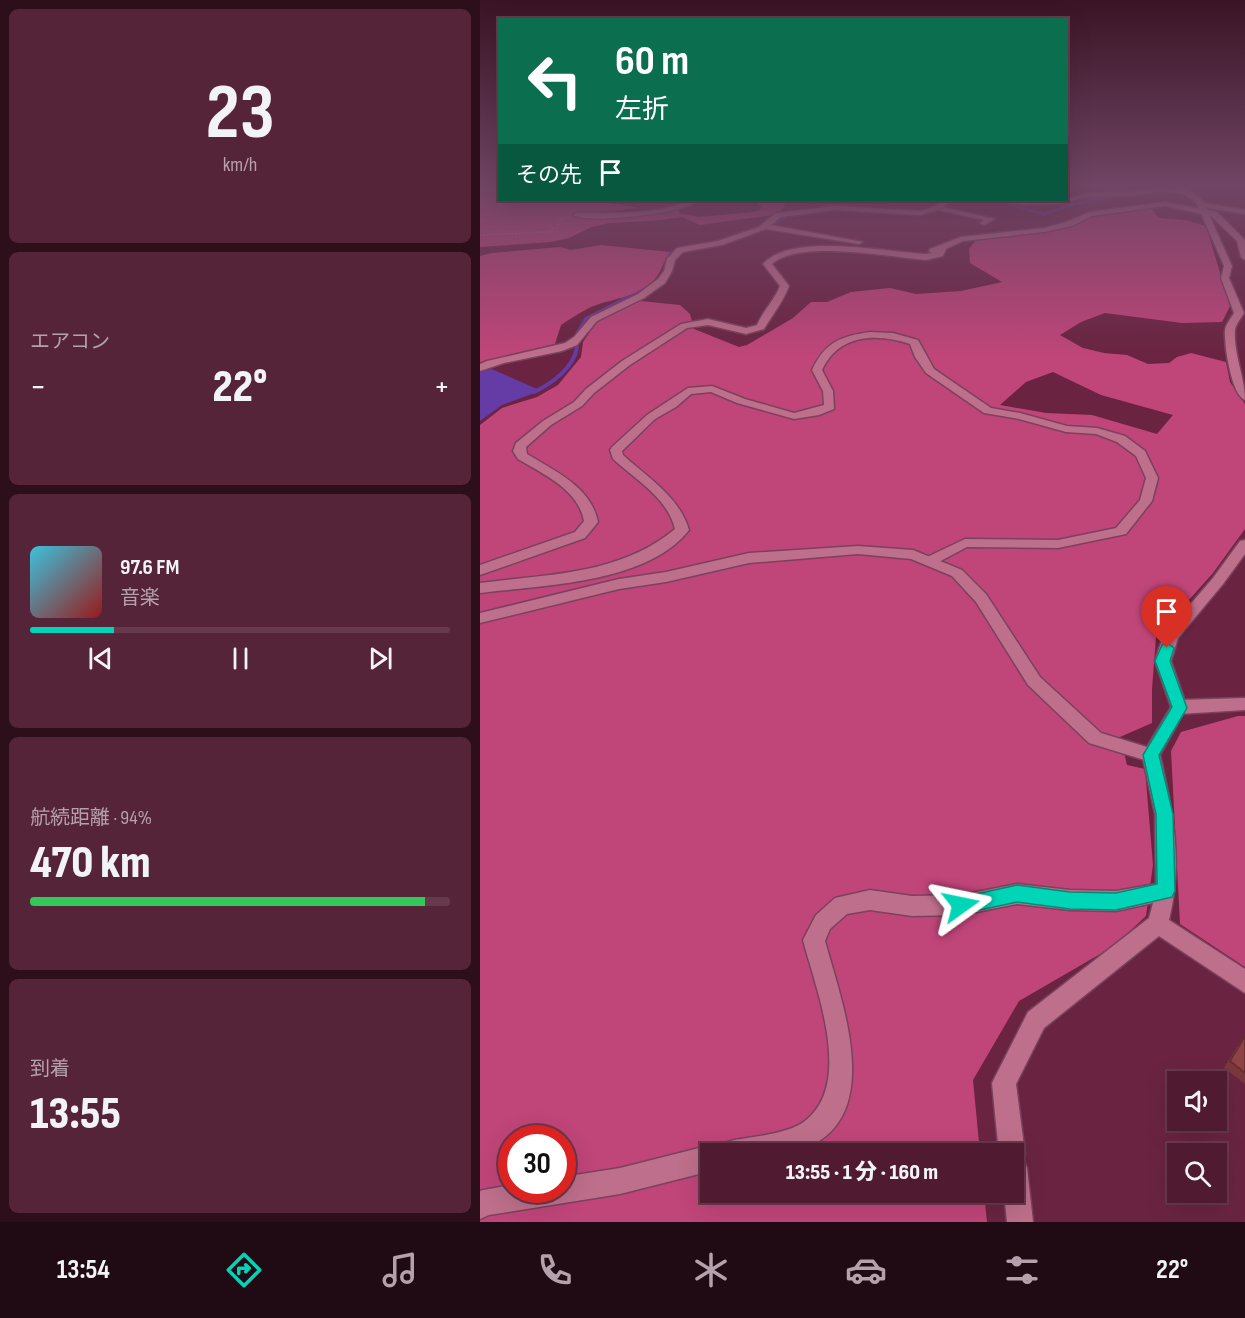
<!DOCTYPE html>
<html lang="ja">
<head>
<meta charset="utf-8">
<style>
	body { margin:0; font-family:"Sofia Sans Condensed","Noto Sans JP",sans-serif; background:#562439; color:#f1f3f6; height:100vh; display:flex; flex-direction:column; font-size:22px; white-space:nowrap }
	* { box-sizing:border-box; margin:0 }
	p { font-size:20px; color:#b4a1ab }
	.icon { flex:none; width:33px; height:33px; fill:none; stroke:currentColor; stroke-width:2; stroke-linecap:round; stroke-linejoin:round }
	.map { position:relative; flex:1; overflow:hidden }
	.sheet { display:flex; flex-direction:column; gap:9px; padding:9px; background:#2c0f1b; width:480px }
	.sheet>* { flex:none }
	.banner { position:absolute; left:18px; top:18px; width:570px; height:183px; border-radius:0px; box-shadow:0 6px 24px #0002,0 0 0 2px #67394d; background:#0b6e4f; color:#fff; overflow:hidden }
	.tools { position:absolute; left:687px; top:1071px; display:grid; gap:12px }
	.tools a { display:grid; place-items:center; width:60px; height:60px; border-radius:0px; background:#501b31; box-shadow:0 6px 24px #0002,0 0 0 2px #67394d; font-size:30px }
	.speed { position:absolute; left:18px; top:1125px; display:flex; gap:12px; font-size:30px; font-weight:700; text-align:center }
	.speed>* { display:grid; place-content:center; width:78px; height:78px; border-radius:50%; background:#501b31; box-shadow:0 6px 24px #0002,0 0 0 2px #67394d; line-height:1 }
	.speed .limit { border:9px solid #d22; background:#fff; color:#111 }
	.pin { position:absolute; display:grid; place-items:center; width:51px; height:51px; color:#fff; margin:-62px -26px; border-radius:50% 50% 50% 0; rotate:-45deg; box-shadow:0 0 6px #0007 }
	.pin .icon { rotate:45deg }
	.me { position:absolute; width:66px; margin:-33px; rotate:78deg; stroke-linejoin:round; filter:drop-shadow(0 0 4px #0008) }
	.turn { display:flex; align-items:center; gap:21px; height:126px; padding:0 18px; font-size:27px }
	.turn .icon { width:78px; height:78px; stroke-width:2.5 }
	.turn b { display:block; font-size:42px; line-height:51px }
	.then { display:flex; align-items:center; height:57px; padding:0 18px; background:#0003; gap:12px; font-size:22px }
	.big { font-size:45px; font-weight:800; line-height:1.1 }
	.sheet .card { flex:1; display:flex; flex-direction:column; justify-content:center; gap:9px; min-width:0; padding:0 21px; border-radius:9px; background:#562439 }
	.sheet .dial { align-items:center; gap:0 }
	.dial b { font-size:78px; line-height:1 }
	.song { display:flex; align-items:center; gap:18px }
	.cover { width:72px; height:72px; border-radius:9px; background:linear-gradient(135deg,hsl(190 70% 55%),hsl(0 70% 35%)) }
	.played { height:6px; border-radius:3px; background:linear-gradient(90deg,#00d5b7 20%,#67394d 20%) }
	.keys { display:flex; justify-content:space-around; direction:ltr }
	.heat { display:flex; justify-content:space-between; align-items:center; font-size:33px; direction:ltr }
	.charge { height:9px; border-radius:4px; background:linear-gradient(90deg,#34c759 94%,#67394d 0) }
	.trip { position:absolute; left:220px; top:1143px; width:324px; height:60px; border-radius:0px; background:#501b31; box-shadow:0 6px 24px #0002,0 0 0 2px #67394d; font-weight:800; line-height:60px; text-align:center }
	.menu { display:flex; height:96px; justify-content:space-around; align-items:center; background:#200b14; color:#b4a1ab }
	.menu .icon { width:42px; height:42px }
	.menu .current { color:#00d5b7 }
	.menu b { font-size:27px; color:#f1f3f6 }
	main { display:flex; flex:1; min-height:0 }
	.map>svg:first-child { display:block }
	.forest { fill:#c04579; fill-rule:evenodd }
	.water { fill:#653ba6 }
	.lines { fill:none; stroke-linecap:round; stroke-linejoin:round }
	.stream-far1 { stroke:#653ba6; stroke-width:3 }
	.stream { stroke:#653ba6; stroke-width:4 }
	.minor-casing { stroke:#79425d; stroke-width:3 }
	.tertiary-casing { stroke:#79425d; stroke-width:3 }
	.path { stroke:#a77b8d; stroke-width:1.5; stroke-dasharray:1.5 2; stroke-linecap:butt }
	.minor { fill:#be6f8b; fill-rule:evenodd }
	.tertiary { fill:#be6f8b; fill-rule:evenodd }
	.wall { fill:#7a383c }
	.building { fill:#8e4146; stroke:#632e31; stroke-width:1.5 }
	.route { fill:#00d5b7; stroke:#008a77; stroke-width:1.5 }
</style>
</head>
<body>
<main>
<section class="sheet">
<div class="card dial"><b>23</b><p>km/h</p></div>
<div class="card"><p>エアコン</p>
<div class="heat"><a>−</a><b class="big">22°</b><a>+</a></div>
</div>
<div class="card">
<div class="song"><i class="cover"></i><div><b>97.6 FM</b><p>音楽</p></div></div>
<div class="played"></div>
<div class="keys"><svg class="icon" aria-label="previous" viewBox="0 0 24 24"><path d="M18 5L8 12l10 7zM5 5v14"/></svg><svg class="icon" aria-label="pause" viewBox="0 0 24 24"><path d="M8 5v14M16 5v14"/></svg><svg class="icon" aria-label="next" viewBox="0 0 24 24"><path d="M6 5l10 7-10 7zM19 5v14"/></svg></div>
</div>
<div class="card"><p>航続距離 · 94%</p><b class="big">470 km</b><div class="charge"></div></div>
<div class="card"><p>到着</p><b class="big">13:55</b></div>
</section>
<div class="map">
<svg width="765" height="1222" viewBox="0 0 765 1222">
	<rect width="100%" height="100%" fill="#6a2441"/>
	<!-- forest -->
	<g class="forest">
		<polygon points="0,185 19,185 20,200 111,200 160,208 127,211 121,214 174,213 199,210 199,213 219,217 274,212 280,210 281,207 276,200 303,200 305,207 294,215 220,225 202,217 172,221 129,223 112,227 89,238 71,242 0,247"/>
		<path d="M670,207L679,218L706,220L726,226L750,306L742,322L702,323L625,313L601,322L580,335L603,348L624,353L647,355L668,364L689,363L697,357L711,353L746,362L750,382L765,404V529L733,573L676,637L672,689V723L640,737L647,765L665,769L673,865L666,916L634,946L539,1001L493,1080L500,1153L231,1154V1192L504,1193L507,1222H0V425L22,408L57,397L78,385L101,357L103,342L116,323L147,305L161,301L200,305L210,314L214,329L259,347L267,345L313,318L331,302H347L371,292L410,288L436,294L481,291L522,282L490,263L489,249L496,240L561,233L586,228L612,215ZM573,372L621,395L693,415L677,434L612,415L566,413L520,405L546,382ZM32,1138H82V1190H32Z"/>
		<path d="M121,245L190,252C183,262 182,271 174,280C157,299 130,298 109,308C99,313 90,319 81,325L74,347L17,358L0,366V256L12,253L80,247L91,250Z"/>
		<polygon points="758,716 765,716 765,967 700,924 691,751 701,732"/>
	</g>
	<!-- water -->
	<polygon class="water" points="7,367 57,389 60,391 22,405 0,421 0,371"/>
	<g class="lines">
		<!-- stream-far1 -->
		<g class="stream-far1">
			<polyline points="649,195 674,193 696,185"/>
			<polyline points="514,200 564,214 594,204 633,196"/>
			<path d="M268,235C285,231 294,222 310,215"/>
			<path d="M144,300C159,292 178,285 185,269C188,262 186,260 192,252L231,247"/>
		</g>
		<!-- stream -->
		<g class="stream">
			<polyline points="97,334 106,319 147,298"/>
			<path d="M54,392C71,384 94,368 97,347"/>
		</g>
		<!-- minor casing -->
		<g class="minor-casing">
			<g id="minor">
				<polygon points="681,187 709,192 705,194 681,191 649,196 607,197 580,204 541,205 518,200 586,200 607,193 649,192"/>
				<path d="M205,200H211L214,203C198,214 108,224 93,215L97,213C133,213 172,215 206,202Z"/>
				<polygon points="465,200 473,200 463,207 515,219 504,225 500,223 504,220 458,210 440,215 355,210 301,217 291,225 383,242 379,244 286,229 242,245 203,252 195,260 192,271 185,283 164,298 117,321 97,345 82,351 24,363 0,371 0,364 7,361 85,343 94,337 111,317 158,294 178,279 184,271 187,259 197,248 238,241 279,227 296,213 355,206 440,211 450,208"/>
				<path d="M685,202L737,212L765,240V260L761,257L757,241L731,216L685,206L612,216L592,226L564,232L483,241L466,249L463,256L446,260C409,257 319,239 292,264L309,286C303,302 293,314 284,329L266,334L228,325L207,328L150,365L114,393L102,406L71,425L46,447L47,454C75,471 111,487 118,522L105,538L0,575V565L95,532L104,521C98,489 63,474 38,459L33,451L36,443L63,421L94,402L106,389L142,361L201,324L228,319L266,328L277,325C283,311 294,301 300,286L283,264C311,232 406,252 446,254L452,253L449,251L450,249L481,237L564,228L586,222L610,212Z"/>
				<polygon points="724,203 765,210 765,214 721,207"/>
				<path d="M390,332L413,333L438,340L454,369L511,408L540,413L587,426L617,428L645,436L665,451L678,478L672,501L646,534L578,548L487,547L455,564H445L443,561L445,558L485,539L578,540L636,528L660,500L666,478L656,456L637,442L616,434L586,432L539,419L504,413L446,373L435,357L430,344C396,333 359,334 342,370L353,391L354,409L339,415L314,419L257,403L231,392L211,394L196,407L175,419L142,451L143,455C168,478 199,496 209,530C167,584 62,585 0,593V583C68,574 140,575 195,529C187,497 156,480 133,459L130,450L132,447L167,415L208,388L232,386L265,399L314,413L344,405L343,391L332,370C345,342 361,336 390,332Z"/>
				<polygon points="765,698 765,710 699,714 693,712 691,707 693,702 699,700"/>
				<path d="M671,748L677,750L680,755C693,811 703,863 689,920L765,969V993L679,936L564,1028L536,1084L545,1154L543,1159L547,1168L553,1222H527L524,1192H534V1154H519L512,1083L548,1012L669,918L673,903L636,911L590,910L537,904L481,915L432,916L390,910L367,914L350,929L345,941C363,1007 411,1130 309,1153C287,1158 254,1154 231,1154V1171L140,1194L9,1215L0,1219V1191L3,1190L32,1185V1190H82V1177L140,1168L231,1145L240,1149L241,1145L250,1141C270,1137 309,1134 325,1121C374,1083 336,990 323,940L336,915L355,898L390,890L432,896L481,895L537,884L590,890L636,891L676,884L675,814L662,755L665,750Z"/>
			</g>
		</g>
		<!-- tertiary casing -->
		<g class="tertiary-casing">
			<g id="tertiary">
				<path d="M697,185H703L723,201L752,266L749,278L764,313C761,318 756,324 755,330C753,353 765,377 765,400C751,395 744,344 745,330C746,324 751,318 754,313L741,278L744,266L716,202L699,191Z"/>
				<polygon points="765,540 765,554 743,584 698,638 691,661 707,707 677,760 671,762 609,743 548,685 496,602 472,576 431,559 378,554 269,563 186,582 139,589 0,623 0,613 139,579 186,572 269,553 378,546 433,550 482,570 506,594 560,677 621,733 667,747 691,707 675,661 683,636 733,578 760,541"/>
			</g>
		</g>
		<!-- path -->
		<polyline class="path" points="0,235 67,232 78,227 78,222 86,217"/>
		<!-- minor -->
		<use href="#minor" class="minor"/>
		<!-- tertiary -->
		<use href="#tertiary" class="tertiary"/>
	</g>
	<!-- wall -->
	<polygon class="wall" points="764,1038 765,1039 765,1084 744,1068 758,1045"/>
	<!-- building -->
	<polygon class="building" points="764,1038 765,1039 765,1073 750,1061"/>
	<!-- sky -->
	<linearGradient id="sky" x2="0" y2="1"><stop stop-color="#3a1424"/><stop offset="0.52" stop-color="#704565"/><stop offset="1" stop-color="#704565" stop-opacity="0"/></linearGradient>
	<rect width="765" height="356" fill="url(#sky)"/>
	<!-- route -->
	<polygon class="route" points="687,643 694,648 690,661 707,708 679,755 693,814 695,891 692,897 636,910 590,909 537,902 481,914 474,911 471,905 474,899 537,885 590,892 636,893 677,884 676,814 663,755 692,707 675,661 682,645"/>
</svg>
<div class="tools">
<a><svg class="icon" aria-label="sound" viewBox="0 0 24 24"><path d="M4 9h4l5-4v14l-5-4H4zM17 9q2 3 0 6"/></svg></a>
<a><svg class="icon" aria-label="search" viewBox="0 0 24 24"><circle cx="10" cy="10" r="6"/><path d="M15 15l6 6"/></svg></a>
</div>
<div class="speed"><div class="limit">30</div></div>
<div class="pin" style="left:687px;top:648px;background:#d93025"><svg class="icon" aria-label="arrive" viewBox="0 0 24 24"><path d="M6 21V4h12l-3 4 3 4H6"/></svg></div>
<svg class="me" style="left:481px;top:905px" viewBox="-20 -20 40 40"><path d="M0-17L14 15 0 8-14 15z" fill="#00d5b7" stroke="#fff" stroke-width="4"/></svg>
<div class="trip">13:55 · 1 分 · 160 m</div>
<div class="banner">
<div class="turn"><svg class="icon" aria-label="left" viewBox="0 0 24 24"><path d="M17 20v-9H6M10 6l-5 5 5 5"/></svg><div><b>60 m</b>左折</div></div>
<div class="then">その先<svg class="icon" aria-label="arrive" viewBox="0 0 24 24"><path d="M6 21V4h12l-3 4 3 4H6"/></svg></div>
</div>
</div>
</main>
<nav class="menu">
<b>13:54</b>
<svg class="icon current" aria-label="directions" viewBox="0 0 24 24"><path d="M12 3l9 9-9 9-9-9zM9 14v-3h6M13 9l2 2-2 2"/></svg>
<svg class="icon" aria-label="music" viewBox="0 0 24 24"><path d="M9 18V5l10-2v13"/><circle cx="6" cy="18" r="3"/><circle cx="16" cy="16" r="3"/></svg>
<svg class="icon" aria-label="phone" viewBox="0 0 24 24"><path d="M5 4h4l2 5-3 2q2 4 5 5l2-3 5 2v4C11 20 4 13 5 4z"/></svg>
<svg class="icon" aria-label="climate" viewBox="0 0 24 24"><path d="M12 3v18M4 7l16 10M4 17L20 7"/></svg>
<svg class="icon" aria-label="car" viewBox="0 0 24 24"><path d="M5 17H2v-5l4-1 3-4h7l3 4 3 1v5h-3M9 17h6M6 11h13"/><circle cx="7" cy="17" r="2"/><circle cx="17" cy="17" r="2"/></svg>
<svg class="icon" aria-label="filters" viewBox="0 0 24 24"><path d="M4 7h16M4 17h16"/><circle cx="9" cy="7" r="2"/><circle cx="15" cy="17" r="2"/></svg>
<b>22°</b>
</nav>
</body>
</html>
